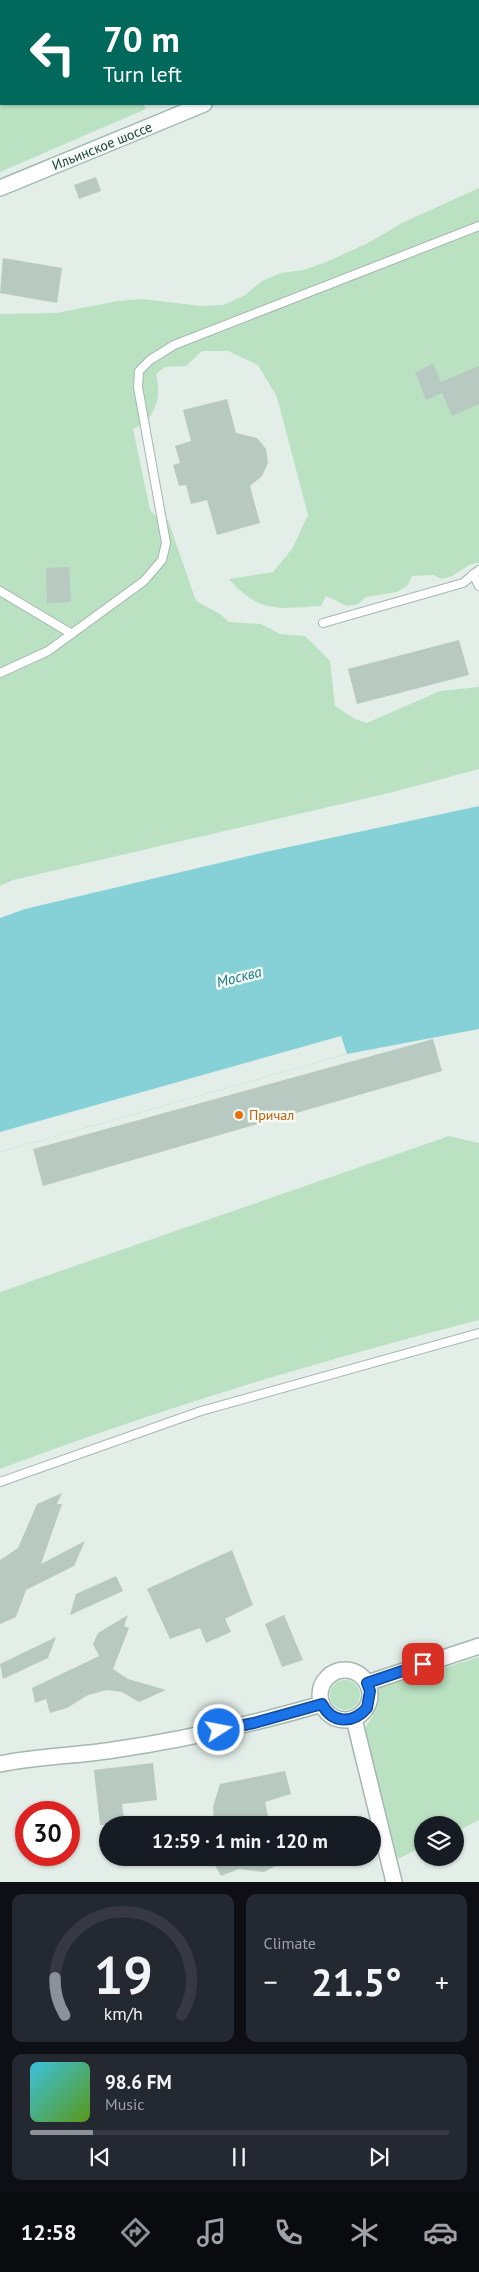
<!DOCTYPE html>
<html lang="en">
<head>
<meta charset="utf-8">
<style>
	body { margin:0; font-family:"PT Sans",sans-serif; background:#242831; color:#f1f3f6; height:100vh; display:flex; flex-direction:column; font-size:19px; white-space:nowrap }
	* { box-sizing:border-box; margin:0 }
	p { font-size:16px; color:#9ea1a6 }
	.icon { flex:none; width:28px; height:28px; fill:none; stroke:currentColor; stroke-width:2; stroke-linecap:round; stroke-linejoin:round }
	.map { position:relative; height:1882px; overflow:hidden }
	.panel { display:flex; flex-direction:column; gap:12px; padding:12px; background:#0d0f14; flex:1 }
	.panel>* { flex:none }
	.banner { position:absolute; left:0px; top:0px; width:480px; height:105px; box-shadow:0 1px 4px #0004; background:#00695c; color:#fff; overflow:hidden }
	.tools { position:absolute; left:414px; top:1816px; display:grid; gap:10px }
	.tools a { display:grid; place-items:center; width:50px; height:50px; border-radius:50%; background:#171b24; box-shadow:0 1px 4px #0004; font-size:25px }
	.speed { position:absolute; left:15px; top:1801px; display:flex; gap:10px; font-size:25px; font-weight:700; text-align:center }
	.speed>* { display:grid; place-content:center; width:65px; height:65px; border-radius:50%; background:#171b24; box-shadow:0 1px 4px #0004; line-height:1 }
	.speed .limit { border:8px solid #d22; background:#fff; color:#111 }
	.pin { position:absolute; display:grid; place-items:center; width:42px; height:42px; color:#fff; margin:-21px; border-radius:10px; box-shadow:0 2px 8px #0006 }
	.me { position:absolute; width:55px; margin:-28px; rotate:79deg; stroke-linejoin:round; filter:drop-shadow(0 0 4px #0008) }
	.turn { display:flex; align-items:center; gap:18px; height:105px; padding:0 20px; font-size:22px }
	.turn .icon { width:65px; height:65px; stroke-width:2.5 }
	.turn b { display:block; font-size:35px; line-height:42px }
	.big { font-size:38px; font-weight:600; line-height:1.1 }
	.panel .card { flex:1; display:flex; flex-direction:column; justify-content:center; gap:8px; min-width:0; padding:0 18px; border-radius:10px; background:#242831 }
	.panel .dial { align-items:center; gap:0 }
	.dial svg { height:130px; overflow:visible; fill:none; stroke:#363941; stroke-width:7; stroke-linecap:round; text-anchor:middle }
	.dial text { fill:#f1f3f6; stroke:none }
	.song { display:flex; align-items:center; gap:15px }
	.cover { width:60px; height:60px; border-radius:8px; background:linear-gradient(135deg,hsl(190 70% 55%),hsl(90 70% 35%)) }
	.played { height:5px; border-radius:2px; background:linear-gradient(90deg,#8c9099 15%,#363941 15%) }
	.keys { display:flex; justify-content:space-around; direction:ltr }
	.heat { display:flex; justify-content:space-between; align-items:center; font-size:28px; direction:ltr }
	.panel .tiles { flex:1; display:grid; gap:12px; grid-template-columns:1fr 1fr }
	.card:last-child { grid-column:span 2 }
	.trip { position:absolute; left:99px; top:1816px; width:282px; height:50px; border-radius:25px; background:#171b24; box-shadow:0 1px 4px #0004; font-weight:600; line-height:50px; text-align:center }
	.tabs { display:flex; height:80px; justify-content:space-around; align-items:center; background:#090b0e; color:#9ea1a6 }
	.tabs .icon { width:35px; height:35px }
	.tabs .selected { color:#8c9099 }
	.tabs b { font-size:22px; color:#f1f3f6 }
	.map>svg:first-child { display:block }
	.green { fill:#bae1c1 }
	.water { fill:#86d1d8 }
	.pier { fill:#e3eee8 }
	.building { fill:#b8c9c1 }
	.lines { fill:none; stroke-linecap:round; stroke-linejoin:round }
	.service-casing { stroke:#a5b7af; stroke-width:10 }
	.minor-casing { stroke:#a5b7af; stroke-width:18 }
	.secondary-casing { stroke:#a0bbaf; stroke-width:18 }
	.service { stroke:#fff; stroke-width:8 }
	.minor { stroke:#fff; stroke-width:15 }
	.secondary { stroke:#fff; stroke-width:15 }
	.route-casing { stroke:#114b97; stroke-width:12 }
	.route { stroke:#1a73e8; stroke-width:9 }
	.food-dot { fill:#e8710a; stroke:#f4faf6; stroke-width:2 }
	.labels { text-anchor:middle; stroke-width:5; stroke-linejoin:round; paint-order:stroke }
	.street-label { font-size:14px; fill:#214136; stroke:#f4faf6 }
	.food-label { font-size:14px; fill:#c56008; stroke:#f4faf6; text-anchor:start }
	.water-label { font-size:15px; font-style:italic; fill:#157983; stroke:#f4faf6 }
</style>
</head>
<body>
<div class="map">
<svg width="479" height="1882" viewBox="0 0 479 1882">
	<rect width="100%" height="100%" fill="#e3eee8"/>
	<!-- green -->
	<g class="green">
		<polygon points="0,85 1,104 143,104 146,109 0,172"/>
		<path d="M479,188V563L471,564L452,576L442,579L433,575L412,576L407,586L397,592L366,597L358,604L347,606L326,596L321,606C279,608 261,615 229,579L273,572L292,549L308,515L277,397L258,365L228,351H202L186,366L165,367L156,374C162,395 156,420 133,429L150,510L157,518L168,520L196,601L220,614L229,622L261,624L280,634L305,636L330,661L335,706L355,719L367,723L440,691L479,687V769L389,793L13,880L0,886V314L56,313L118,301L142,299L202,306L224,305L245,295L262,281L281,273L303,270L324,263L366,244L404,222Z"/>
		<path d="M449,1136L479,1143V1320C317,1361 156,1410 0,1469V1292Z"/>
		<path d="M479,1657V1820L455,1832V1825H422V1847L398,1859L364,1729C375,1714 380,1706 379,1688Z"/>
		<circle cx="345" cy="1695" r="15"/>
	</g>
	<!-- water -->
	<polygon class="water" points="479,806 479,1029 347,1054 0,1152 0,918 25,909 261,853"/>
	<!-- pier -->
	<polygon class="pier" points="341,1036 347,1054 0,1152 0,1132"/>
	<!-- building -->
	<g class="building">
		<polygon points="96,177 101,191 79,199 74,185"/>
		<polygon points="3,258 62,268 57,303 0,293"/>
		<polygon points="433,364 441,382 479,366 479,404 452,416 442,393 426,400 415,372"/>
		<polygon points="227,399 236,433 257,438 266,449 268,463 262,476 250,486 260,523 217,535 207,500 191,504 186,485 179,486 173,465 180,463 175,446 191,441 183,410"/>
		<polygon points="69,567 71,602 47,603 46,568"/>
		<polygon points="459,640 469,675 357,704 348,669"/>
		<polygon points="433,1039 442,1071 43,1186 33,1149"/>
		<polygon points="62,1493 57,1504 62,1504 41,1564 85,1541 74,1566 26,1590 16,1617 0,1624 0,1560 18,1548 37,1504"/>
		<polygon points="232,1550 253,1605 225,1619 231,1632 206,1643 200,1628 170,1639 147,1589"/>
		<polygon points="116,1576 123,1591 70,1615 76,1594"/>
		<polygon points="128,1615 124,1626 129,1628 113,1669 128,1679 166,1690 139,1702 122,1692 107,1690 88,1695 67,1708 50,1713 46,1699 35,1703 32,1688 99,1656 93,1644 98,1633"/>
		<polygon points="284,1615 303,1660 282,1667 265,1624"/>
		<polygon points="56,1637 48,1658 3,1679 0,1664"/>
		<polygon points="153,1763 157,1800 122,1804 125,1825 100,1825 94,1770"/>
		<polygon points="285,1771 291,1794 265,1802 270,1825 214,1825 213,1807 220,1784"/>
		<polygon points="211,1858 291,1858 264,1872 239,1869 221,1876"/>
	</g>
	<g class="lines">
		<!-- service casing -->
		<g class="service-casing">
			<g id="service">
				<polyline points="257,1 260,0"/>
				<polyline points="473,574 479,586"/>
				<polyline points="0,591 72,634"/>
				<polyline points="323,623 463,583 479,570"/>
				<polyline points="0,673 48,651 144,581 162,560 166,543 138,387 139,371 150,360 174,345 479,226"/>
				<polyline points="0,1482 201,1411 479,1333"/>
			</g>
		</g>
		<!-- minor casing -->
		<g class="minor-casing">
			<g id="minor">
				<polyline points="345,0 345,1"/>
				<circle cx="345" cy="1695" r="25"/>
				<polyline points="367,1683 479,1646"/>
				<polyline points="354,1719 394,1882"/>
				<path d="M0,1764C38,1756 76,1756 113,1750C184,1740 253,1724 322,1704"/>
			</g>
		</g>
		<!-- secondary casing -->
		<g class="secondary-casing">
			<polyline id="secondary" points="0,188 204,104"/>
		</g>
		<!-- service -->
		<use href="#service" class="service"/>
		<!-- minor -->
		<use href="#minor" class="minor"/>
		<!-- secondary -->
		<use href="#secondary" class="secondary"/>
	</g>
	<g class="lines">
		<!-- route casing -->
		<g class="route-casing">
			<path id="route" d="M219,1730L254,1723L322,1704C332,1724 353,1724 367,1708L370,1691L367,1683L423,1664"/>
		</g>
		<!-- route -->
		<use href="#route" class="route"/>
	</g>
	<!-- markers -->
	<circle class="food-dot" cx="239" cy="1115" r="5"/>
	<g class="labels">
		<!-- street labels -->
		<g class="street-label">
			<text transform="translate(102 146) rotate(-22)" y="5">Ильинское шоссе</text>
		</g>
		<!-- food labels -->
		<g class="food-label">
			<text x="249" y="1120">Причал</text>
		</g>
		<!-- water labels -->
		<g class="water-label">
			<text transform="translate(239 977) rotate(-14)" y="5">Москва</text>
		</g>
	</g>
</svg>
<div class="tools">
<a><svg class="icon" aria-label="layers" viewBox="0 0 24 24"><path d="M12 4l9 5-9 5-9-5zM3 14l9 5 9-5"/></svg></a>
</div>
<div class="speed"><div class="limit">30</div></div>
<div class="pin" style="left:423px;top:1664px;background:#d93025"><svg class="icon" aria-label="arrive" viewBox="0 0 24 24"><path d="M6 21V4h12l-3 4 3 4H6"/></svg></div>
<svg class="me" style="left:219px;top:1730px" viewBox="-20 -20 40 40"><circle r="17" fill="#1a73e8" stroke="#fff" stroke-width="3"/><path d="M0-11L8 9 0 5-8 9z" fill="#fff"/></svg>
<div class="trip">12:59 · 1 min · 120 m</div>
<div class="banner">
<div class="turn"><svg class="icon" aria-label="left" viewBox="0 0 24 24"><path d="M17 20v-9H6M10 6l-5 5 5 5"/></svg><div><b>70 m</b>Turn left</div></div>
</div>
</div>
<section class="panel">
<div class="tiles">
<div class="card dial"><svg viewBox="0 0 100 80">
<path d="M14 69A42 42 0 1 1 86 69"/>
<path d="M14 69A42 42 0 0 1 8 46" stroke="#8c9099"/>
<text x="50" y="56" font-size="32" font-weight="700">19</text>
<text x="50" y="72" font-size="11">km/h</text>
</svg></div>
<div class="card"><p>Climate</p>
<div class="heat"><a>−</a><b class="big">21.5°</b><a>+</a></div>
</div>
<div class="card">
<div class="song"><i class="cover"></i><div><b>98.6 FM</b><p>Music</p></div></div>
<div class="played"></div>
<div class="keys"><svg class="icon" aria-label="previous" viewBox="0 0 24 24"><path d="M18 5L8 12l10 7zM5 5v14"/></svg><svg class="icon" aria-label="pause" viewBox="0 0 24 24"><path d="M8 5v14M16 5v14"/></svg><svg class="icon" aria-label="next" viewBox="0 0 24 24"><path d="M6 5l10 7-10 7zM19 5v14"/></svg></div>
</div>
</div>
</section>
<nav class="tabs">
<b>12:58</b>
<svg class="icon selected" aria-label="directions" viewBox="0 0 24 24"><path d="M12 3l9 9-9 9-9-9zM9 14v-3h6M13 9l2 2-2 2"/></svg>
<svg class="icon" aria-label="music" viewBox="0 0 24 24"><path d="M9 18V5l10-2v13"/><circle cx="6" cy="18" r="3"/><circle cx="16" cy="16" r="3"/></svg>
<svg class="icon" aria-label="phone" viewBox="0 0 24 24"><path d="M5 4h4l2 5-3 2q2 4 5 5l2-3 5 2v4C11 20 4 13 5 4z"/></svg>
<svg class="icon" aria-label="climate" viewBox="0 0 24 24"><path d="M12 3v18M4 7l16 10M4 17L20 7"/></svg>
<svg class="icon" aria-label="car" viewBox="0 0 24 24"><path d="M5 17H2v-5l4-1 3-4h7l3 4 3 1v5h-3M9 17h6M6 11h13"/><circle cx="7" cy="17" r="2"/><circle cx="17" cy="17" r="2"/></svg>
</nav>
</body>
</html>
